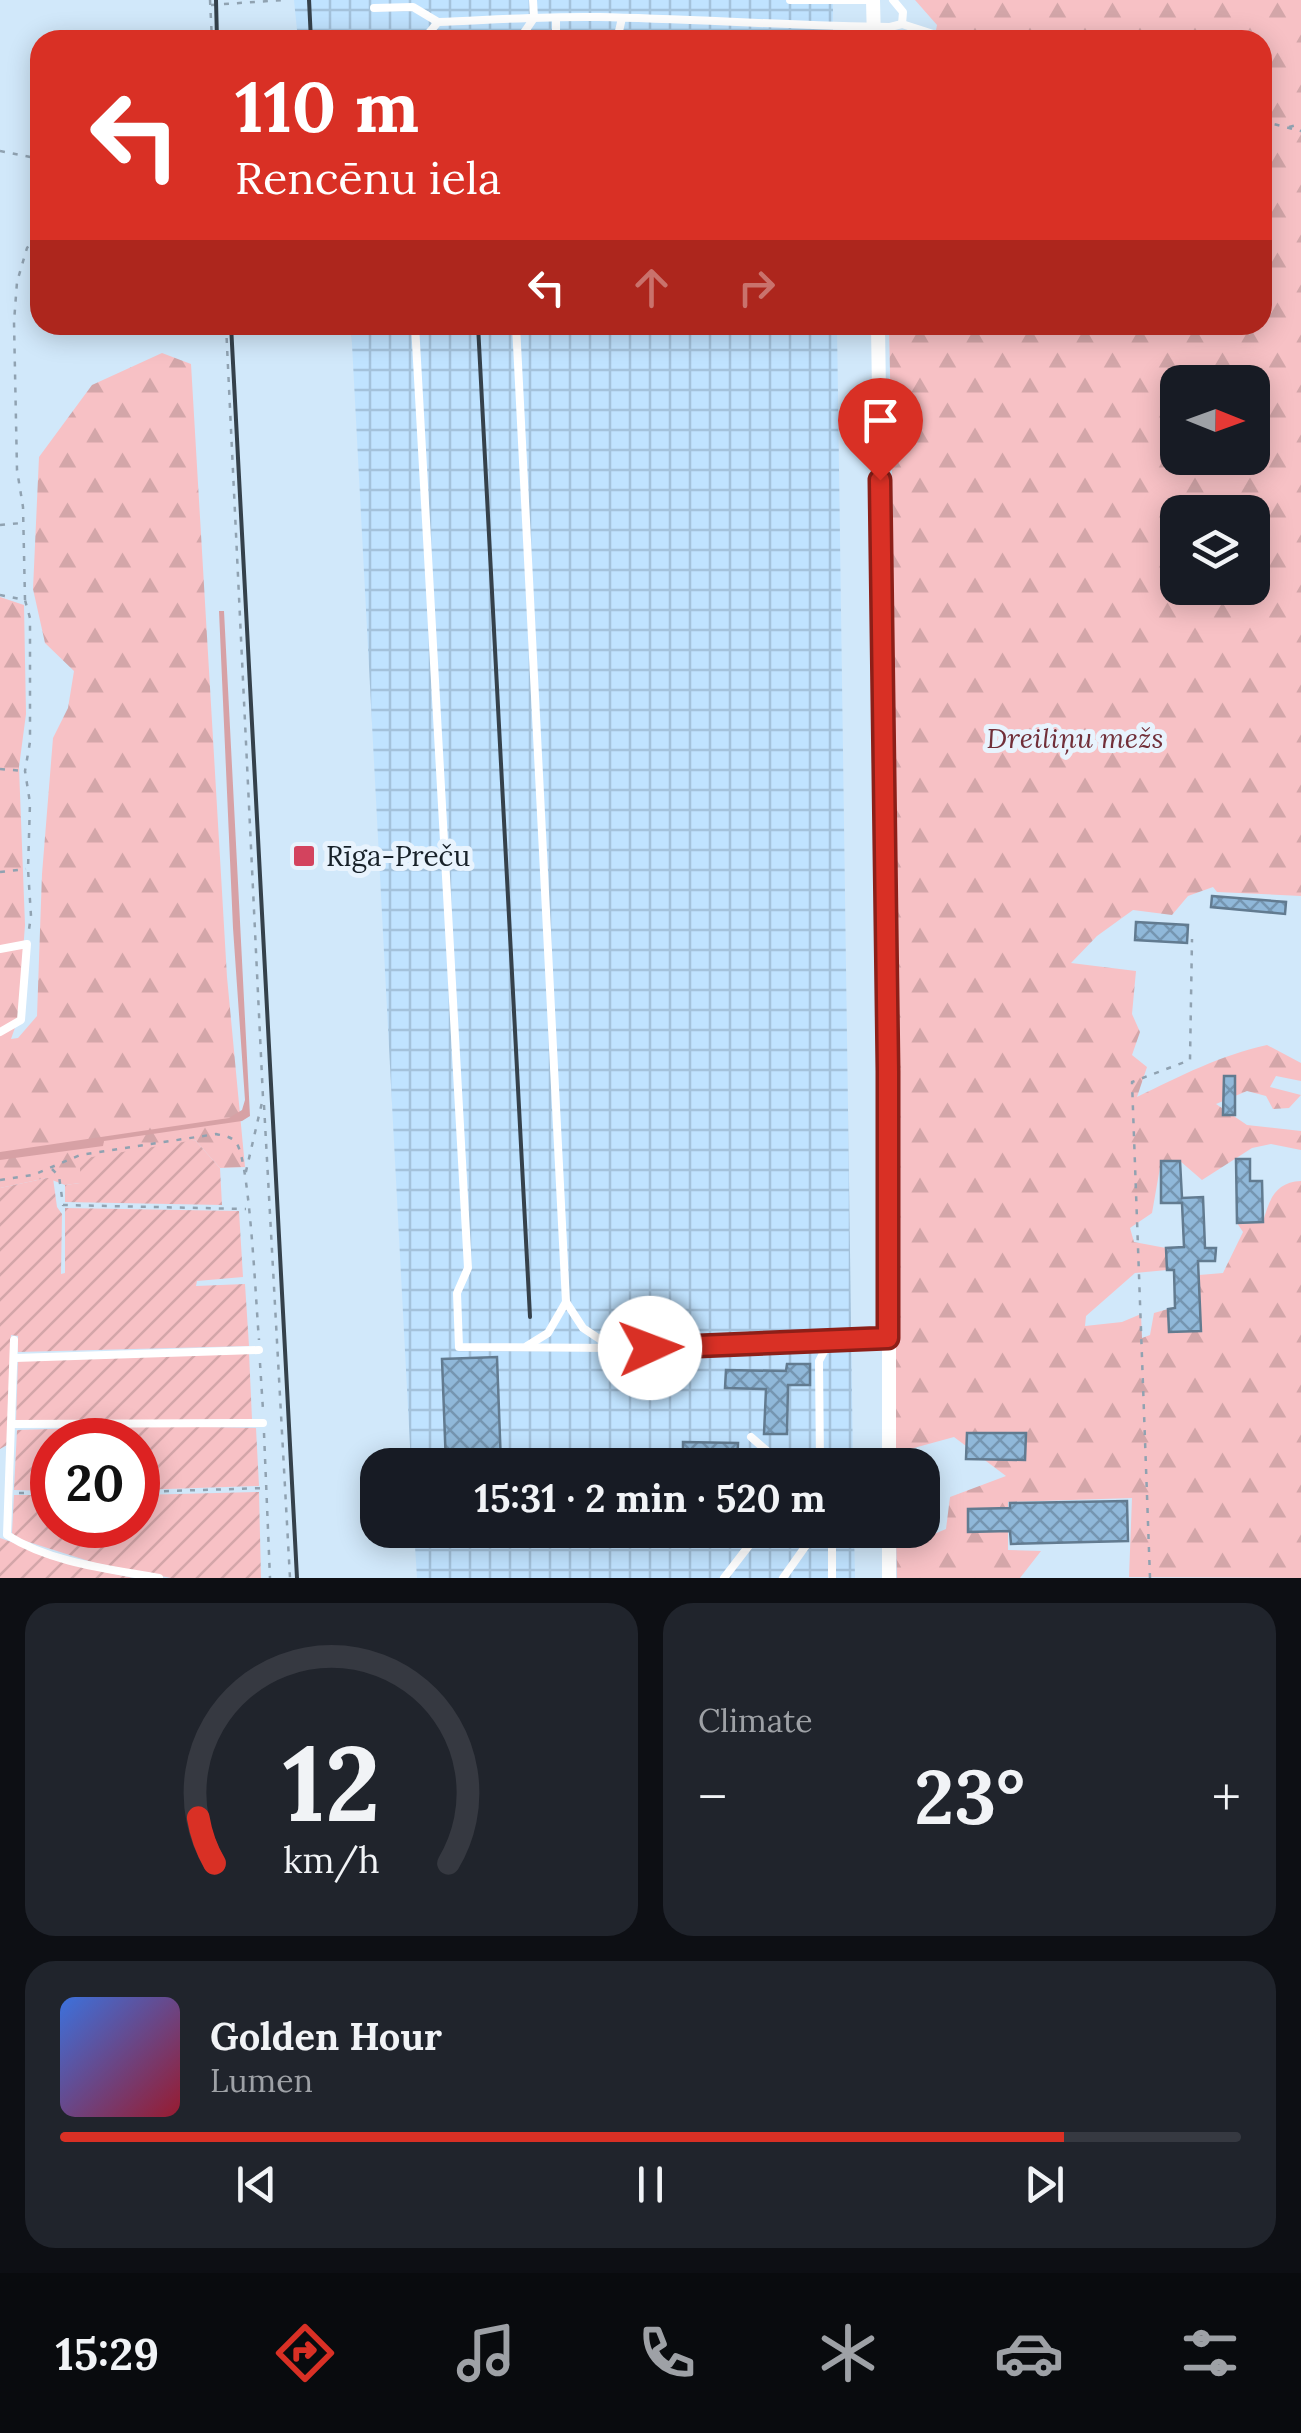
<!DOCTYPE html>
<html lang="en">
<head>
<meta charset="utf-8">
<style>
	body { margin:0; font-family:Lora,serif; background:#20242c; color:#f1f3f6; height:100vh; display:flex; flex-direction:column; font-size:38px; white-space:nowrap }
	* { box-sizing:border-box; margin:0 }
	p { font-size:32px; color:#9ea1a6 }
	.icon { flex:none; width:55px; height:55px; fill:none; stroke:currentColor; stroke-width:2; stroke-linecap:round; stroke-linejoin:round }
	.map { position:relative; height:1578px; overflow:hidden }
	.side { display:flex; flex-direction:column; gap:25px; padding:25px; background:#0d0f14; flex:1 }
	.side>* { flex:none }
	.guide { position:absolute; left:30px; top:30px; width:1242px; height:305px; border-radius:30px; box-shadow:0 5px 25px #0003; background:#d93025; color:#fff; overflow:hidden }
	.needle { width:65px; rotate:91deg }
	.buttons { position:absolute; left:1160px; top:365px; display:grid; gap:20px }
	.buttons a { display:grid; place-items:center; width:110px; height:110px; border-radius:20px; background:#171b24; box-shadow:0 5px 25px #0003; font-size:50px }
	.speed { position:absolute; left:30px; top:1418px; display:flex; gap:20px; font-size:50px; font-weight:700; text-align:center }
	.speed>* { display:grid; place-content:center; width:130px; height:130px; border-radius:50%; background:#171b24; box-shadow:0 5px 25px #0003; line-height:1 }
	.speed .limit { border:15px solid #d22; background:#fff; color:#111 }
	.pin { position:absolute; display:grid; place-items:center; width:85px; height:85px; color:#fff; margin:-102px -42px; border-radius:50% 50% 50% 0; rotate:-45deg; box-shadow:0 0 10px #0007 }
	.pin .icon { rotate:45deg }
	.me { position:absolute; width:110px; margin:-55px; rotate:88deg; stroke-linejoin:round; filter:drop-shadow(0 0 8px #0008) }
	.turn { display:flex; align-items:center; gap:35px; height:210px; padding:0 40px; font-size:45px }
	.turn .icon { width:130px; height:130px; stroke-width:2.5 }
	.turn b { display:block; font-size:70px; line-height:85px }
	.lanes { display:flex; align-items:center; height:95px; padding:0 40px; background:#0003; justify-content:center; gap:50px; direction:ltr }
	.lanes .off { opacity:.35 }
	.big { font-size:75px; font-weight:800; line-height:1.1 }
	.side .card { flex:1; display:flex; flex-direction:column; justify-content:center; gap:15px; min-width:0; padding:0 35px; border-radius:30px; background:#20242c }
	.side .dial { align-items:center; gap:0 }
	.dial svg { height:260px; overflow:visible; fill:none; stroke:#363941; stroke-width:7; stroke-linecap:round; text-anchor:middle }
	.dial text { fill:#f1f3f6; stroke:none }
	.song { display:flex; align-items:center; gap:30px }
	.cover { width:120px; height:120px; border-radius:15px; background:linear-gradient(135deg,hsl(220 70% 55%),hsl(350 70% 35%)) }
	.played { height:10px; border-radius:5px; background:linear-gradient(90deg,#d93025 85%,#363941 85%) }
	.keys { display:flex; justify-content:space-around; direction:ltr }
	.heat { display:flex; justify-content:space-between; align-items:center; font-size:55px; direction:ltr }
	.side .tiles { flex:1; display:grid; gap:25px; grid-template-columns:1fr 1fr }
	.card:last-child { grid-column:span 2 }
	.trip { position:absolute; left:360px; top:1448px; width:580px; height:100px; border-radius:30px; background:#171b24; box-shadow:0 5px 25px #0003; font-weight:800; line-height:100px; text-align:center }
	.menu { display:flex; height:160px; justify-content:space-around; align-items:center; background:#090b0e; color:#9ea1a6 }
	.menu .icon { width:70px; height:70px }
	.menu .on { color:#d93025 }
	.menu b { font-size:45px; color:#f1f3f6 }
	.map>svg:first-child { display:block }
	.industrial { fill:url(#industrial-grid) }
	.forest { fill:url(#forest-firs); fill-rule:evenodd }
	.garden { fill:url(#garden-furrows) }
	.water { fill:#d7a1a5 }
	.building { fill:url(#building-cross-hatch); stroke:#627b90; stroke-width:2.5 }
	.lines { fill:none; stroke-linecap:round; stroke-linejoin:round }
	.path { stroke:#90a2b1; stroke-width:2.5; stroke-dasharray:5 8; stroke-linecap:butt }
	.service { stroke:#fff; stroke-width:8 }
	.minor { stroke:#fff; stroke-width:14 }
	.rail { stroke:#35414b; stroke-width:4 }
	.route-casing { stroke:#8d1f18; stroke-width:25 }
	.route { stroke:#d93025; stroke-width:18 }
	.poi-dot { fill:#d3435e; stroke:#e8f3fd; stroke-width:4 }
	.labels { text-anchor:middle; stroke-width:10; stroke-linejoin:round; paint-order:stroke }
	.park-label { font-size:28px; font-style:italic; fill:#712f39; stroke:#e8f3fd }
	.poi-label { font-size:28px; fill:#172129; stroke:#e8f3fd; text-anchor:start }
</style>
</head>
<body>
<div class="map">
<svg width="1301" height="1578" viewBox="0 0 1301 1578">
	<defs>
		<pattern id="industrial-grid" width="8" height="8" patternUnits="userSpaceOnUse" patternTransform="scale(2.5)"><rect width="8" height="8" fill="#c0e3ff"/><path d="M0 4h8M4 0v8" fill="none" stroke="#a4c2db"/></pattern>
		<pattern id="forest-firs" width="22" height="20" patternUnits="userSpaceOnUse" patternTransform="scale(2.5)"><rect width="22" height="20" fill="#f7c1c5"/><path d="M5 1l3.5 6h-7zM16 11l3.5 6h-7z" fill="#d3a6a9"/></pattern>
		<pattern id="garden-furrows" width="10" height="10" patternUnits="userSpaceOnUse" patternTransform="scale(2.5)"><rect width="10" height="10" fill="#f7c1c5"/><path d="M-1 1l2-2M0 10L10 0M9 11l2-2" fill="none" stroke="#d3a6a9"/></pattern>
		<pattern id="building-cross-hatch" width="8" height="8" patternUnits="userSpaceOnUse" patternTransform="scale(2.5)"><rect width="8" height="8" fill="#90b8d9"/><path d="M0 0l8 8M0 8l8-8" fill="none" stroke="#7595b0"/></pattern>
	</defs>
	<rect width="100%" height="100%" fill="#d1e8fa"/>
	<!-- industrial -->
	<g class="industrial">
		<polygon points="294,0 833,0 833,40 298,40"/>
		<polygon points="351,325 837,325 853,1465 411,1465"/>
		<polygon points="414,1530 854,1530 855,1578 417,1578"/>
	</g>
	<!-- forest -->
	<g class="forest">
		<path d="M915,0H1301V896L1217,892L1213,887L1188,896L1172,915L1133,910L1097,936L1071,963L1136,971L1132,1014L1140,1032L1132,1055L1147,1067L1137,1097C1180,1076 1221,1055 1267,1045L1301,1063V1081L1276,1076L1270,1087L1301,1095L1289,1108L1273,1109L1266,1096L1247,1091L1216,1104L1247,1125L1301,1131V1150L1271,1144L1252,1148L1202,1180L1180,1161L1161,1162L1152,1213L1130,1228L1134,1242L1166,1248L1167,1270L1135,1273L1086,1316L1085,1326L1122,1322L1141,1314L1142,1338L1150,1335L1154,1313L1168,1309L1169,1332L1199,1275L1223,1273L1243,1232L1237,1223L1263,1222C1269,1200 1275,1182 1301,1181V1578L1129,1577L1132,1498L1008,1502V1550L1041,1551L1020,1578H897L896,1530H922L923,1524L927,1537L946,1529L950,1497L1006,1476L954,1437L892,1454L893,520L889,325H1262V40H934L937,25ZM1178,382H1252V458H1178ZM1178,512H1252V588H1178Z"/>
		<polygon points="162,353 191,364 227,977 245,1167 220,1168 195,1140 80,1183 65,1185 47,1178 0,1188 0,597 24,605 26,714 19,767 25,925 18,1019 11,1039 18,1038 37,1016 42,874 53,738 68,708 74,671 45,643 33,589 39,457 92,385"/>
	</g>
	<!-- garden -->
	<g class="garden">
		<polygon points="195,1140 220,1168 222,1205 65,1202 65,1185 80,1183 80,1159"/>
		<polygon points="47,1178 53,1178 57,1207 62,1214 61,1274 65,1273 65,1208 239,1211 243,1277 197,1281 196,1286 245,1284 249,1346 18,1352 18,1336 11,1335 7,1445 0,1449 0,1188"/>
		<polygon points="249,1353 252,1419 16,1422 18,1360"/>
		<polygon points="156,1426 256,1428 259,1486 138,1490 138,1440 52,1440 52,1491 14,1490 17,1430"/>
		<polygon points="259,1492 261,1578 171,1578 95,1563 19,1539 12,1533 14,1495 52,1495 52,1525 138,1525 138,1495"/>
		<polygon points="0,1538 82,1567 133,1578 0,1578"/>
	</g>
	<!-- water -->
	<polygon class="water" points="219,611 224,611 250,1116 242,1121 104,1141 103,1146 0,1160 0,1152 229,1118 242,1110 245,1100 233,928"/>
	<!-- building -->
	<g class="building">
		<polygon points="1212,896 1286,902 1285,914 1211,907"/>
		<polygon points="1136,922 1188,925 1187,943 1135,940"/>
		<polygon points="1224,1076 1235,1076 1235,1115 1223,1115"/>
		<polygon points="1236,1159 1250,1159 1250,1181 1262,1181 1263,1222 1237,1223"/>
		<polygon points="1161,1161 1180,1161 1182,1198 1203,1197 1205,1248 1216,1248 1215,1261 1198,1261 1201,1331 1169,1332 1168,1309 1175,1308 1174,1270 1167,1270 1166,1248 1184,1247 1182,1203 1161,1203"/>
		<polygon points="497,1357 501,1465 446,1465 442,1359"/>
		<polygon points="787,1364 810,1364 810,1385 788,1385 787,1434 764,1434 766,1389 725,1388 726,1370 786,1371"/>
		<polygon points="967,1433 1026,1433 1025,1460 966,1459"/>
		<polygon points="683,1442 738,1443 737,1465 683,1465"/>
		<polygon points="1127,1501 1128,1541 1011,1544 1010,1531 968,1532 968,1509 1010,1508 1010,1503"/>
	</g>
	<g class="lines">
		<!-- path -->
		<g class="path">
			<polyline points="210,0 212,40"/>
			<polyline points="211,5 283,0"/>
			<polyline points="1262,121 1301,131"/>
			<polyline points="1289,127 1301,124"/>
			<polyline points="0,151 40,159"/>
			<polyline points="226,325 263,1098 244,1180"/>
			<polyline points="0,525 22,523"/>
			<polyline points="0,595 25,600 30,618 30,742 25,771 30,803 28,869 31,916 28,936"/>
			<polyline points="25,600 23,507 17,470 14,322 17,282 27,248 40,232"/>
			<polyline points="0,769 24,771"/>
			<polyline points="0,872 26,869"/>
			<polyline points="264,1105 290,1578"/>
			<polyline points="52,1169 59,1176 63,1205 246,1209"/>
			<path d="M0,1180L33,1175L80,1155L216,1134C224,1136 232,1136 237,1144C250,1165 256,1306 259,1340"/>
			<polyline points="260,1363 263,1410"/>
			<polyline points="264,1433 270,1578"/>
			<polyline points="138,1492 265,1488"/>
			<polyline points="19,1493 52,1493"/>
			<polyline points="1150,1578 1132,1082 1190,1060 1192,939"/>
		</g>
		<!-- service -->
		<g class="service">
			<polyline points="790,0 873,0"/>
			<polyline points="893,0 903,12 902,24"/>
			<polyline points="374,8 413,7 438,22"/>
			<polyline points="556,18 556,40"/>
			<path d="M423,40L438,22C491,20 545,16 599,17C696,19 793,26 890,27L902,24L952,40"/>
			<polyline points="519,40 534,18 533,0"/>
			<polyline points="617,40 622,18"/>
			<polyline points="415,325 468,1268 457,1293 459,1347 613,1348"/>
			<polyline points="516,325 566,1302 583,1328 613,1348 888,1338"/>
			<polyline points="0,949 27,944 21,1020 0,1032"/>
			<path d="M14,1340L7,1535C51,1563 109,1569 159,1578"/>
			<polyline points="527,1346 548,1333 566,1302"/>
			<polyline points="15,1358 259,1350"/>
			<polyline points="13,1424 263,1423"/>
			<polyline points="751,1437 783,1465"/>
			<polyline points="820,1465 819,1361 830,1340"/>
			<polyline points="832,1530 832,1578"/>
			<polyline points="724,1578 761,1530"/>
			<polyline points="783,1578 817,1530"/>
		</g>
		<!-- minor -->
		<g class="minor">
			<polyline points="873,0 874,40"/>
			<polyline points="878,325 889,1071 889,1465"/>
			<polyline points="889,1530 889,1578"/>
		</g>
		<!-- rail -->
		<g class="rail">
			<polyline points="216,0 217,40"/>
			<polyline points="309,0 311,40"/>
			<polyline points="231,325 297,1578"/>
			<polyline points="478,325 530,1317"/>
		</g>
	</g>
	<g class="lines">
		<!-- route casing -->
		<g class="route-casing">
			<polyline id="route" points="650,1348 888,1338 888,1071 880,480"/>
		</g>
		<!-- route -->
		<use href="#route" class="route"/>
	</g>
	<!-- markers -->
	<rect class="poi-dot" x="292" y="844" width="24" height="24" rx="5"/>
	<g class="labels">
		<!-- park labels -->
		<g class="park-label">
			<text x="1075" y="748">Dreiliņu mežs</text>
		</g>
		<!-- poi labels -->
		<g class="poi-label">
			<text x="326" y="866">Rīga-Preču</text>
		</g>
	</g>
</svg>
<div class="buttons">
<a><svg class="needle" viewBox="-14 -14 28 28"><path d="M0-13l5 13h-10z" fill="#e53935"/><path d="M0 13l5-13h-10z" fill="#9ea1a6"/></svg></a>
<a><svg class="icon" aria-label="layers" viewBox="0 0 24 24"><path d="M12 4l9 5-9 5-9-5zM3 14l9 5 9-5"/></svg></a>
</div>
<div class="speed"><div class="limit">20</div></div>
<div class="pin" style="left:880px;top:480px;background:#d93025"><svg class="icon" aria-label="arrive" viewBox="0 0 24 24"><path d="M6 21V4h12l-3 4 3 4H6"/></svg></div>
<svg class="me" style="left:650px;top:1348px" viewBox="-20 -20 40 40"><circle r="19" fill="#fff"/><path d="M0-13L10 11 0 6-10 11z" fill="#d93025"/></svg>
<div class="trip">15:31 · 2 min · 520 m</div>
<div class="guide">
<div class="turn"><svg class="icon" aria-label="left" viewBox="0 0 24 24"><path d="M17 20v-9H6M10 6l-5 5 5 5"/></svg><div><b>110 m</b>Rencēnu iela</div></div>
<div class="lanes"><svg class="icon" aria-label="left" viewBox="0 0 24 24"><path d="M17 20v-9H6M10 6l-5 5 5 5"/></svg><svg class="icon off" aria-label="ahead" viewBox="0 0 24 24"><path d="M12 20V5M6 11l6-6 6 6"/></svg><svg class="icon off" aria-label="right" viewBox="0 0 24 24"><path d="M7 20v-9h11M14 6l5 5-5 5"/></svg></div>
</div>
</div>
<section class="side">
<div class="tiles">
<div class="card dial"><svg viewBox="0 0 100 80">
<path d="M14 69A42 42 0 1 1 86 69"/>
<path d="M14 69A42 42 0 0 1 9 55" stroke="#d93025"/>
<text x="50" y="56" font-size="32" font-weight="700">12</text>
<text x="50" y="72" font-size="11">km/h</text>
</svg></div>
<div class="card"><p>Climate</p>
<div class="heat"><a>−</a><b class="big">23°</b><a>+</a></div>
</div>
<div class="card">
<div class="song"><i class="cover"></i><div><b>Golden Hour</b><p>Lumen</p></div></div>
<div class="played"></div>
<div class="keys"><svg class="icon" aria-label="previous" viewBox="0 0 24 24"><path d="M18 5L8 12l10 7zM5 5v14"/></svg><svg class="icon" aria-label="pause" viewBox="0 0 24 24"><path d="M8 5v14M16 5v14"/></svg><svg class="icon" aria-label="next" viewBox="0 0 24 24"><path d="M6 5l10 7-10 7zM19 5v14"/></svg></div>
</div>
</div>
</section>
<nav class="menu">
<b>15:29</b>
<svg class="icon on" aria-label="directions" viewBox="0 0 24 24"><path d="M12 3l9 9-9 9-9-9zM9 14v-3h6M13 9l2 2-2 2"/></svg>
<svg class="icon" aria-label="music" viewBox="0 0 24 24"><path d="M9 18V5l10-2v13"/><circle cx="6" cy="18" r="3"/><circle cx="16" cy="16" r="3"/></svg>
<svg class="icon" aria-label="phone" viewBox="0 0 24 24"><path d="M5 4h4l2 5-3 2q2 4 5 5l2-3 5 2v4C11 20 4 13 5 4z"/></svg>
<svg class="icon" aria-label="climate" viewBox="0 0 24 24"><path d="M12 3v18M4 7l16 10M4 17L20 7"/></svg>
<svg class="icon" aria-label="car" viewBox="0 0 24 24"><path d="M5 17H2v-5l4-1 3-4h7l3 4 3 1v5h-3M9 17h6M6 11h13"/><circle cx="7" cy="17" r="2"/><circle cx="17" cy="17" r="2"/></svg>
<svg class="icon" aria-label="filters" viewBox="0 0 24 24"><path d="M4 7h16M4 17h16"/><circle cx="9" cy="7" r="2"/><circle cx="15" cy="17" r="2"/></svg>
</nav>
</body>
</html>
